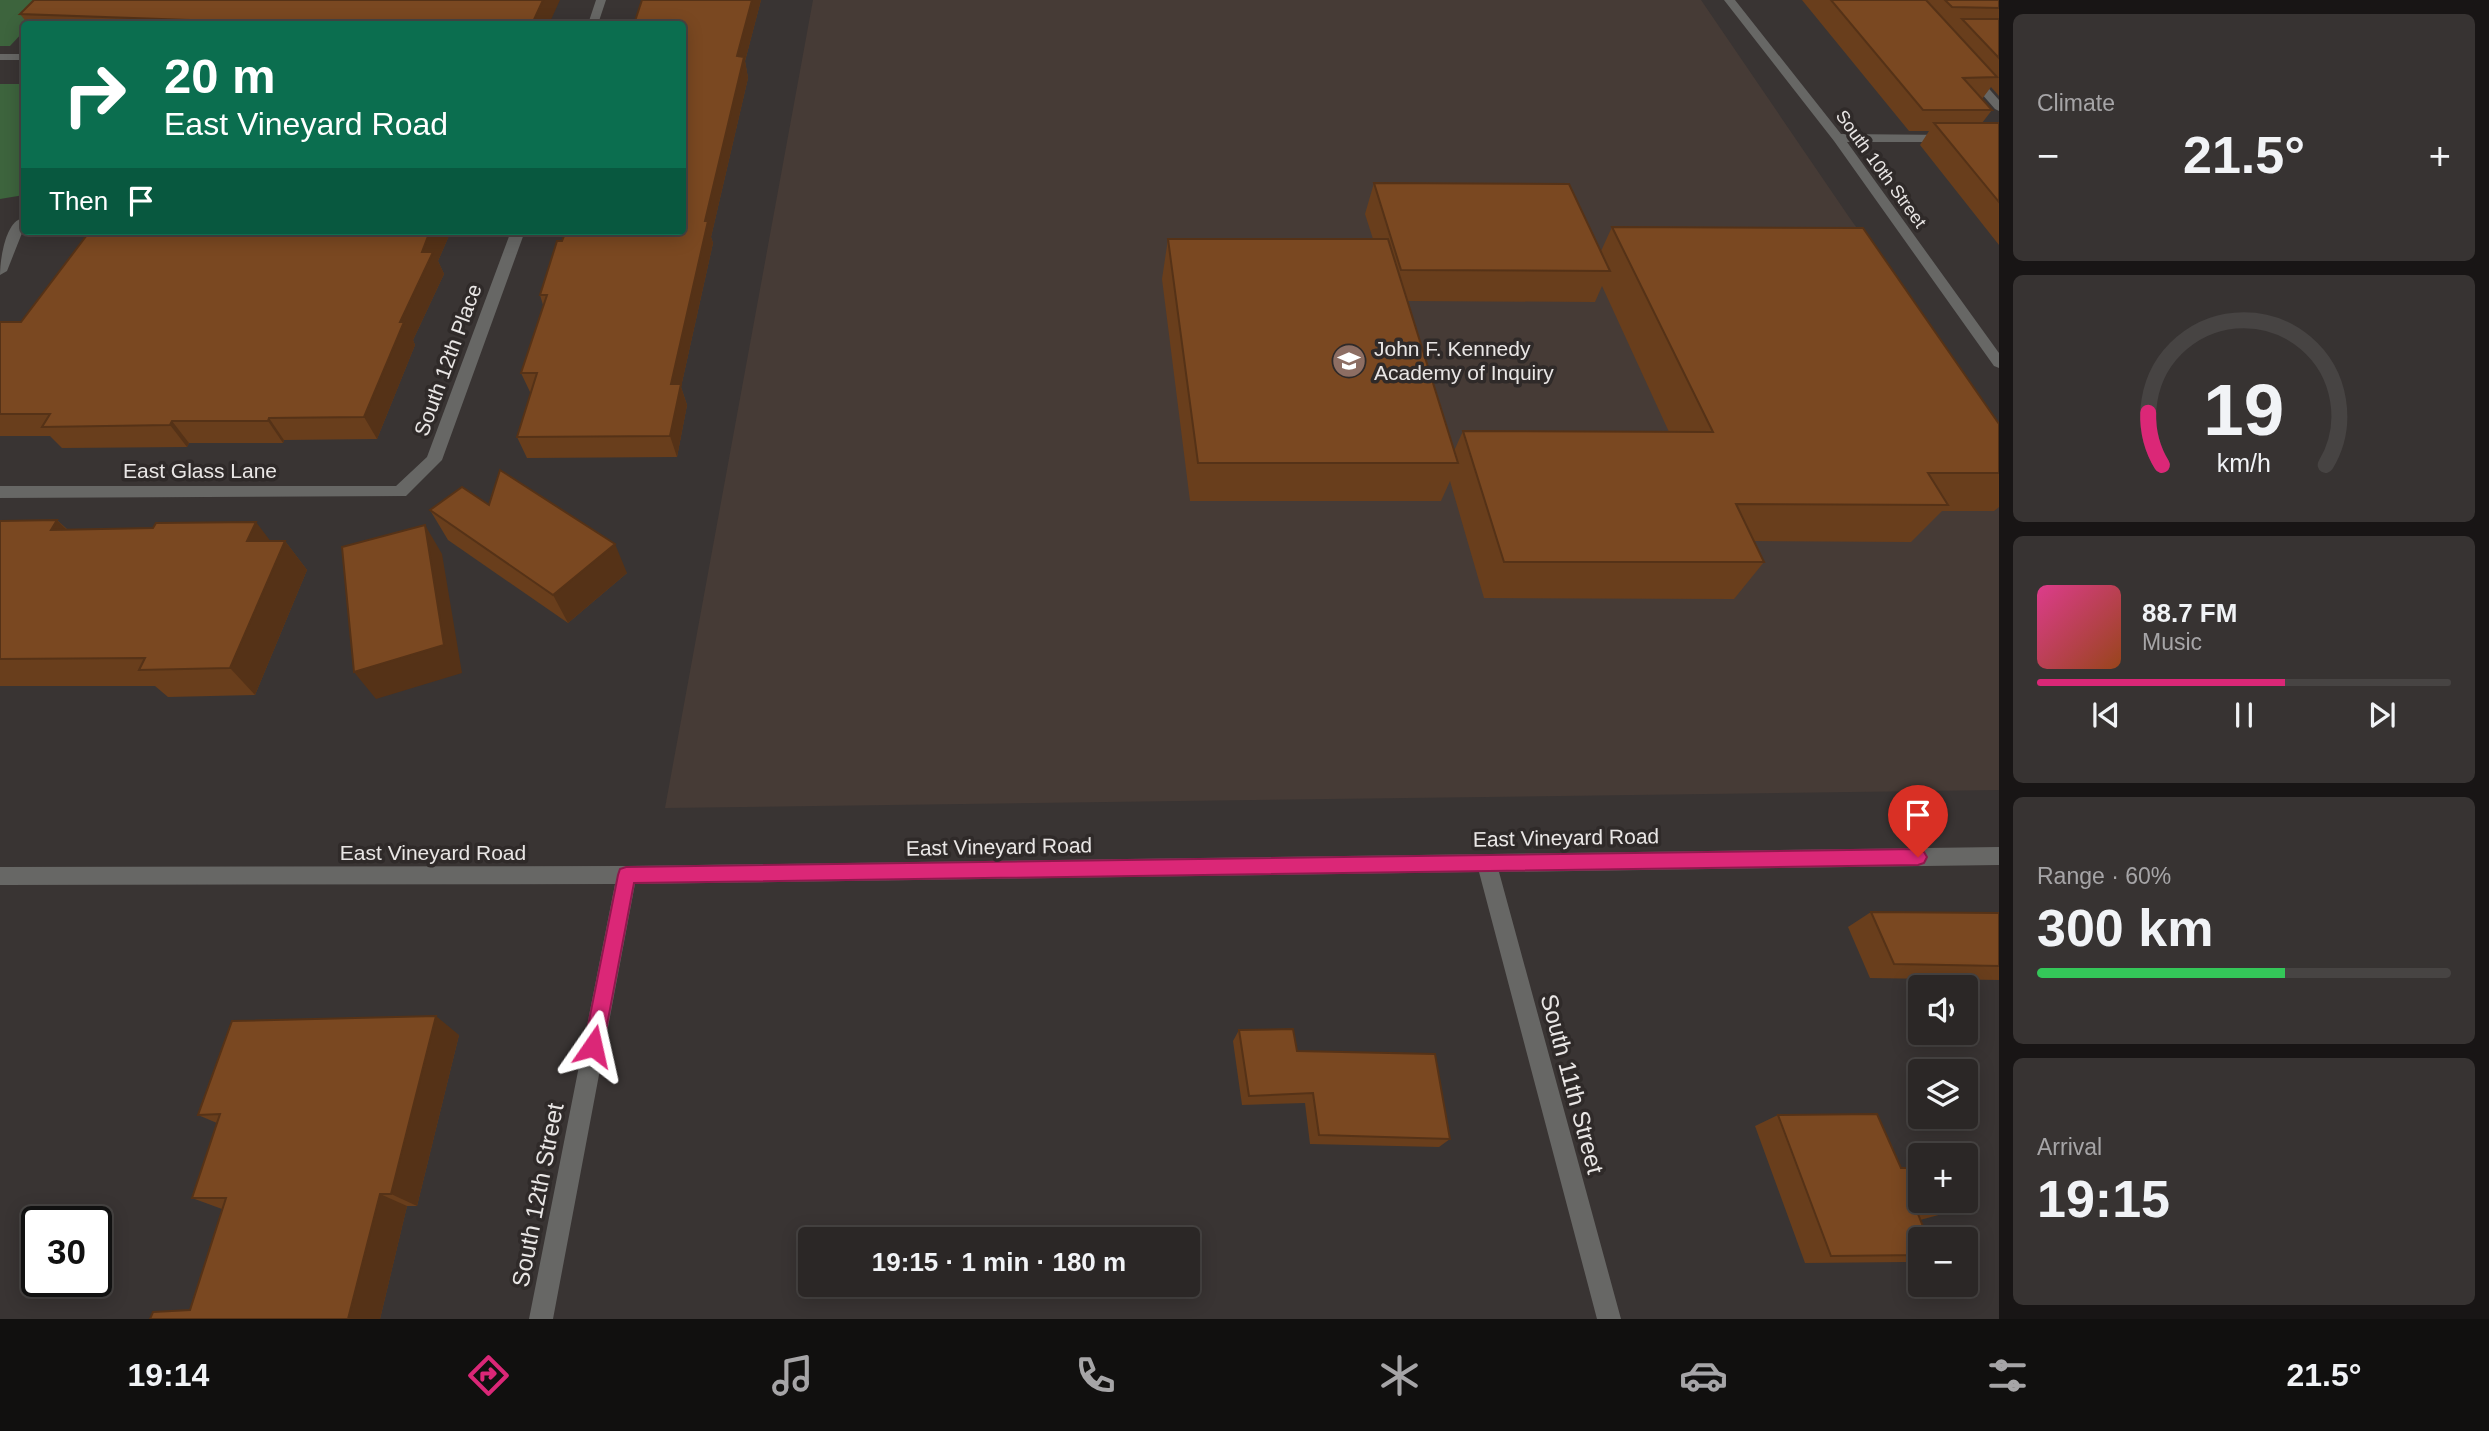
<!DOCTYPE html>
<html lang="en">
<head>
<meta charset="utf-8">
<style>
	body { margin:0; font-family:Arial,sans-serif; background:#373332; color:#f1f3f6; height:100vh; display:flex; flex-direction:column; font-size:26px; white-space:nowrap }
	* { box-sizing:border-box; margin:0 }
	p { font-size:23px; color:#a6a5a7 }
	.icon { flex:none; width:38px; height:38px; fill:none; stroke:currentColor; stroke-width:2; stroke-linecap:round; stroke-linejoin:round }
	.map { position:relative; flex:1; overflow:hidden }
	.sheet { display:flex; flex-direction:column; gap:14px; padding:14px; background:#181515; width:490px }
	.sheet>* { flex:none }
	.guide { position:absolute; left:21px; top:21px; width:665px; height:214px; border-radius:7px; box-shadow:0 4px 18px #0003,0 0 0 2px #474443; background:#0b6e4f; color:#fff; overflow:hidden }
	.tools { position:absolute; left:1908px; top:975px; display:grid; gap:14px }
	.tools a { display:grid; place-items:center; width:70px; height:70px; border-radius:7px; background:#2b2726; box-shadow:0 4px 18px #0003,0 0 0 2px #474443; font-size:35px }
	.speed { position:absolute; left:21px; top:1206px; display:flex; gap:14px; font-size:35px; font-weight:700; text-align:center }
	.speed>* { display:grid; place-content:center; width:91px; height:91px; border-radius:50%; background:#2b2726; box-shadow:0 4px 18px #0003,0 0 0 2px #474443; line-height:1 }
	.speed .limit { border:4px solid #111; border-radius:10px; background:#fff; color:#111 }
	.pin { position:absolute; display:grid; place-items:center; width:60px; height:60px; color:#fff; margin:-72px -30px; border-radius:50% 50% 50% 0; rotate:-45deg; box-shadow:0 0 7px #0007 }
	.pin .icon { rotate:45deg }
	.me { position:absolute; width:77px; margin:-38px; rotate:11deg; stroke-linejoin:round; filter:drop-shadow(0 0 5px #0008) }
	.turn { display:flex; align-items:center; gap:24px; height:147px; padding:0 28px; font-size:32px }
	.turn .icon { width:91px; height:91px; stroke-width:2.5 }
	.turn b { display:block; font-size:49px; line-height:60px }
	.then { display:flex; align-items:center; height:66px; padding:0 28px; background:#0003; gap:14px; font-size:26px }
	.big { font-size:52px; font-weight:700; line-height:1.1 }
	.sheet .card { flex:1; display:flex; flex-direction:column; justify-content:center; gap:10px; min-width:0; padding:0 24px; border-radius:10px; background:#373332 }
	.sheet .dial { align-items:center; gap:0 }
	.dial svg { height:182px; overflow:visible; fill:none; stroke:#474443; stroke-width:7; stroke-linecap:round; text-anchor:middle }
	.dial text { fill:#f1f3f6; stroke:none }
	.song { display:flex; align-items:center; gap:21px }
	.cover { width:84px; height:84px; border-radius:10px; background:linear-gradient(135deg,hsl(330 70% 55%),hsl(20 70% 35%)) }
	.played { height:7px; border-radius:4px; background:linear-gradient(90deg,#db2777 60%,#474443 60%) }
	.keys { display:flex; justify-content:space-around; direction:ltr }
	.heat { display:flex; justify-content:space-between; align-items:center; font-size:38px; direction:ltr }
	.charge { height:10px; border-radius:5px; background:linear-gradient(90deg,#34c759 60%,#474443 0) }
	.trip { position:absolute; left:798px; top:1227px; width:402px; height:70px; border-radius:7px; background:#2b2726; box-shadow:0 4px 18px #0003,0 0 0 2px #474443; font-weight:700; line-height:70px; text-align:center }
	.tabs { display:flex; height:112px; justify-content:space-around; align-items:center; background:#11100f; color:#a6a5a7 }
	.tabs .icon { width:49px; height:49px }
	.tabs .on { color:#db2777 }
	.tabs b { font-size:32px; color:#f1f3f6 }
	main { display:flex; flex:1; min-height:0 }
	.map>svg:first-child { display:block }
	.built { fill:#463b36 }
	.green { fill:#3d643d }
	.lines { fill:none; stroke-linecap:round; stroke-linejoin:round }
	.minor { fill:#676765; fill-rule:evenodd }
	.wall { fill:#693e1c; fill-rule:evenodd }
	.shaded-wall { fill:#553217 }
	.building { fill:#7a4821; stroke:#553217; stroke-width:2 }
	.route { fill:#db2777; stroke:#8e194d; stroke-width:2 }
	.labels { text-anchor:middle; stroke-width:7; stroke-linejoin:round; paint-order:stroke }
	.far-street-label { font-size:18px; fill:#e9e6e5; stroke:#2f2a29 }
	.poi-label { font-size:21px; fill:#e9e6e5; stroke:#2f2a29; text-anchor:start }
	.street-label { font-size:21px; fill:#e9e6e5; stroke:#2f2a29 }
	.near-street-label { font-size:24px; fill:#e9e6e5; stroke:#2f2a29 }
</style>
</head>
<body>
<main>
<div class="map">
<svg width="1999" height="1319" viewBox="0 0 1999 1319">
	<rect width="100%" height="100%" fill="#393433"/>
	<!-- built -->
	<polygon class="built" points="813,0 1701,0 1849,217 1999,427 1999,790 665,808"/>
	<!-- green -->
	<g class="green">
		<polygon points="0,0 54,0 30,24 24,24 24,31 10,46 0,46"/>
		<polygon points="0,84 24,84 24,195 0,199"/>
	</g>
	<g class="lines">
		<!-- minor -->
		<g class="minor">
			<polygon points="596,0 606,0 598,24 588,24"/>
			<polygon points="1724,0 1735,0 1841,134 1951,135 1951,141 1947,142 1847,142 1999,353 1999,368 1994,366 1834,141"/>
			<rect x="0" y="54" width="24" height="6"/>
			<polygon points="1967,73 1975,73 1999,100 1999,111 1995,109 1967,77"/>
			<path d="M20,219L24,220V228L7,271L0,275C0,260 5,225 20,219Z"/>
			<polygon points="511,231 525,231 442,460 406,496 0,498 0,486 396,486 427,457"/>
			<polygon points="1999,847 1999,865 1499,872 1621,1319 1597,1319 1479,872 635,884 553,1319 529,1319 615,884 0,885 0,867 627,866"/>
		</g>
	</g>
	<!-- wall -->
	<g class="wall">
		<polygon points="642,0 761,0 745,61 748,78 711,237 713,243 681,387 687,405 677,457 527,458 517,437 531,394 521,373 543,305 540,295 562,241"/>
		<polygon points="1802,0 1999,0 1999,96 1991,87 1982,99 1992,110 1982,123 1999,123 1999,245 1920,145 1929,131 1909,131"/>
		<polygon points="20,14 549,24 28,24"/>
		<path d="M1374,183L1601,251L1612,227L1999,424V507L1994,511H1942L1911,542L1754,541L1764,562L1734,599L1484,598L1450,481L1441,501H1190L1162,279L1168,239H1373L1365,214ZM1602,286L1669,432L1463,431L1454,451L1408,301L1595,302Z"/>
		<polygon points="90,231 451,231 438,261 444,274 413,340 415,345 377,439 284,440 283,443 189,443 187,447 62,448 50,436 0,436 0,322 21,322"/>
		<polygon points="489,505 627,573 568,623 448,540 430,510"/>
		<polygon points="57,520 67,529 270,541 285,541 307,570 255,695 168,697 155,686 0,686 0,521"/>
		<polygon points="1871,912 1999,913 1999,980 1870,978 1848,927"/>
		<polygon points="1239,1030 1297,1051 1450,1139 1439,1147 1310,1144 1305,1103 1242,1105 1233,1041"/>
		<polygon points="459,1035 417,1206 407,1206 380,1319 190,1310 222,1209 192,1198 217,1123 198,1115"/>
		<polygon points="1778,1115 1901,1168 1946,1213 1920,1220 1920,1258 1906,1262 1805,1263 1755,1126"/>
	</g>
	<!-- shaded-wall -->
	<g class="shaded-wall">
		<polygon points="543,0 560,0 549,24 532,24"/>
		<polygon points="752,0 761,0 745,61 748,78 711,237 713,243 681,387 687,405 677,457 670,436 671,384 737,56"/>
		<polygon points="430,231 451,231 438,261 444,274 413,340 415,345 377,439 364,417 400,322 422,252"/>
		<polygon points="269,418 284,440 283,443 268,421"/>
		<polygon points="172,421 189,443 187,447 170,425"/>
		<polygon points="57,520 86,549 51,530"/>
		<polygon points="256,522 278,551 247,541"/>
		<polygon points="425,525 442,554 462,673 376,699 354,672"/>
		<polygon points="285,541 307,570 255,695 230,668"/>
		<polygon points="615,544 627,573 568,623 553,595"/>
		<polygon points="436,1016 459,1035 417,1206 391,1194"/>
		<polygon points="380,1194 407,1206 380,1319 348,1319"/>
	</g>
	<!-- building -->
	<g class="building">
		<polygon points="34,0 543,0 532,24 214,24 216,21 20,14"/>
		<polygon points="642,0 752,0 737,56 744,57 705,221 708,221 671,384 681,384 670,436 517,437 537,373 521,373 547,295 540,295 557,241 562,241 566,231 682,231 682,24 634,24"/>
		<polygon points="1831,0 1926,0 1997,77 1963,78 1992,110 1923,110"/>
		<polygon points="1945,0 1999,0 1999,8 1952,7"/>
		<polygon points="1962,19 1999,19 1999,58"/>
		<polygon points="1934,123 1999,123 1999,202"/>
		<polygon points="1374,183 1569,184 1610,271 1401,270"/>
		<polygon points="1612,227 1863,228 1999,424 1999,473 1928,473 1948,505 1736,504 1764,562 1504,562 1463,431 1713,432"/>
		<polygon points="90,231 430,231 422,252 433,252 400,322 404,322 364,417 269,418 268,421 172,421 170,425 42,427 50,414 0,414 0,322 21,322"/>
		<polygon points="1168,239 1388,239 1458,463 1198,463"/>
		<polygon points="500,470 615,544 553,595 430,510 462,487 489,505"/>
		<polygon points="57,520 51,530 153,528 156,523 256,522 247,541 285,541 230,668 139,670 145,658 0,659 0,521"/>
		<polygon points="425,525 444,645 354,672 342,547"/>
		<polygon points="1871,912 1999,913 1999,966 1894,964"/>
		<polygon points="436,1016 391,1194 380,1194 348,1319 150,1319 153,1312 190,1310 226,1198 192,1198 220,1114 198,1115 232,1021"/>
		<polygon points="1293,1029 1297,1051 1435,1054 1450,1139 1319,1135 1313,1093 1249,1096 1239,1030"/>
		<polygon points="1877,1114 1901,1168 1920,1168 1920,1200 1941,1200 1946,1213 1918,1214 1928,1239 1920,1239 1920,1255 1831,1256 1778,1115"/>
	</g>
	<!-- route -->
	<polygon class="route" points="1918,849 1924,852 1927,857 1924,863 1918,865 634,883 603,1046 600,1053 593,1056 586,1053 584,1046 618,875 620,869 626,867"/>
	<!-- icons -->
	<defs>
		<g id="school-disc" transform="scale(1.75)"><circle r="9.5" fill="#8d6e63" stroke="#2f2a29"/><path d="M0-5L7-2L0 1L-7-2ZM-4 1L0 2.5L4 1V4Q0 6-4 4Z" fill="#fff"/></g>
	</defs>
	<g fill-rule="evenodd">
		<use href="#school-disc" x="1349" y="361"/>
	</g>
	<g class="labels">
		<!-- far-street labels -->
		<g class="far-street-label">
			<text transform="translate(1881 169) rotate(54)" y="6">South 10th Street</text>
		</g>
		<!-- poi labels -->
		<g class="poi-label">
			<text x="1374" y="356">John F. Kennedy<tspan x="1374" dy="24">Academy of Inquiry</tspan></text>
		</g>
		<!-- street labels -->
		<g class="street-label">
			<text transform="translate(448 360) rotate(-70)" y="7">South 12th Place</text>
			<text x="200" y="478">East Glass Lane</text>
			<text transform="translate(1566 838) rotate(-1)" y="7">East Vineyard Road</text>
			<text transform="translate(999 847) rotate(-1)" y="7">East Vineyard Road</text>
			<text x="433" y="860">East Vineyard Road</text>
		</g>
		<!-- near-street labels -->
		<g class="near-street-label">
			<text transform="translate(1572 1084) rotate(75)" y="8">South 11th Street</text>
			<text transform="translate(538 1195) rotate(-79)" y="8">South 12th Street</text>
		</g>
	</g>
</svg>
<div class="tools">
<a><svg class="icon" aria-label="sound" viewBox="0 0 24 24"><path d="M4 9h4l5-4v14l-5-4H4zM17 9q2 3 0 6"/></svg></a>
<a><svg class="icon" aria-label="layers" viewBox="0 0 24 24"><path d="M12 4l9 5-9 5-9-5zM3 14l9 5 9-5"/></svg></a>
<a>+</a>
<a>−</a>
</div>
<div class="speed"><div class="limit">30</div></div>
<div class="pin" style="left:1918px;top:857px;background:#d93025"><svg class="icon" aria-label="arrive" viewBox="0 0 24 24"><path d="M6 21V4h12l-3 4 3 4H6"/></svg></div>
<svg class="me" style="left:593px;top:1046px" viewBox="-20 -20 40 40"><path d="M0-17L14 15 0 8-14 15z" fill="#db2777" stroke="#fff" stroke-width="4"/></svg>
<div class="trip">19:15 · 1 min · 180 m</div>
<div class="guide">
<div class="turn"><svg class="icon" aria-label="right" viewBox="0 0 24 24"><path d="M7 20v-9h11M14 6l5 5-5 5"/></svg><div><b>20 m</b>East Vineyard Road</div></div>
<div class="then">Then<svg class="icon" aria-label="arrive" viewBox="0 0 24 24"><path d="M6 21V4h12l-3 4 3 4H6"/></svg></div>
</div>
</div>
<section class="sheet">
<div class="card"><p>Climate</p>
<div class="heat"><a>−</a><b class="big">21.5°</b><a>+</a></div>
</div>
<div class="card dial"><svg viewBox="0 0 100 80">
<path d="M14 69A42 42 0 1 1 86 69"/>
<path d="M14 69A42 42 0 0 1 8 46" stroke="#db2777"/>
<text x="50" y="56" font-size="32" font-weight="700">19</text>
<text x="50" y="72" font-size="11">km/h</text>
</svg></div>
<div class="card">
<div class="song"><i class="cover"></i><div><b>88.7 FM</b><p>Music</p></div></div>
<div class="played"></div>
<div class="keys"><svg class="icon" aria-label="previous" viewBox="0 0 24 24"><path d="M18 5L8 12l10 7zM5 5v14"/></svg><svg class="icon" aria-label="pause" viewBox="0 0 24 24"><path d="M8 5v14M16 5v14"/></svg><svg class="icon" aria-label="next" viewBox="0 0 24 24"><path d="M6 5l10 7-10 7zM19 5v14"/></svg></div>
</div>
<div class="card"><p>Range · 60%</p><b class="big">300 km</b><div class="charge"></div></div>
<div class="card"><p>Arrival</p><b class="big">19:15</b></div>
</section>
</main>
<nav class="tabs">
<b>19:14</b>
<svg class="icon on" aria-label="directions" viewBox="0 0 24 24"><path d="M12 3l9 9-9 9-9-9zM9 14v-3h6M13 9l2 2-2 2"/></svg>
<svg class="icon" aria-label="music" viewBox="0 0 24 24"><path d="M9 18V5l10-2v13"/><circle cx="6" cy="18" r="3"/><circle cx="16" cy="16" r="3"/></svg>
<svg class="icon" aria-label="phone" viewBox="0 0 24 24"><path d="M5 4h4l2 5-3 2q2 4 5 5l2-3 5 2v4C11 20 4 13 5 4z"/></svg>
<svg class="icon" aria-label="climate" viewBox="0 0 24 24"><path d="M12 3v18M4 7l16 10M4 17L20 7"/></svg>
<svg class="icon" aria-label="car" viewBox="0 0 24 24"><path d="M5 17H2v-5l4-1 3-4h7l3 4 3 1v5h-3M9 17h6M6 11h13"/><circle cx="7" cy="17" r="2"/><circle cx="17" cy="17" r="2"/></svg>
<svg class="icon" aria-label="filters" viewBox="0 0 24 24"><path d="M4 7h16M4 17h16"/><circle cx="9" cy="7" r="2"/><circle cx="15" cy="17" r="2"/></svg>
<b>21.5°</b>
</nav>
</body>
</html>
